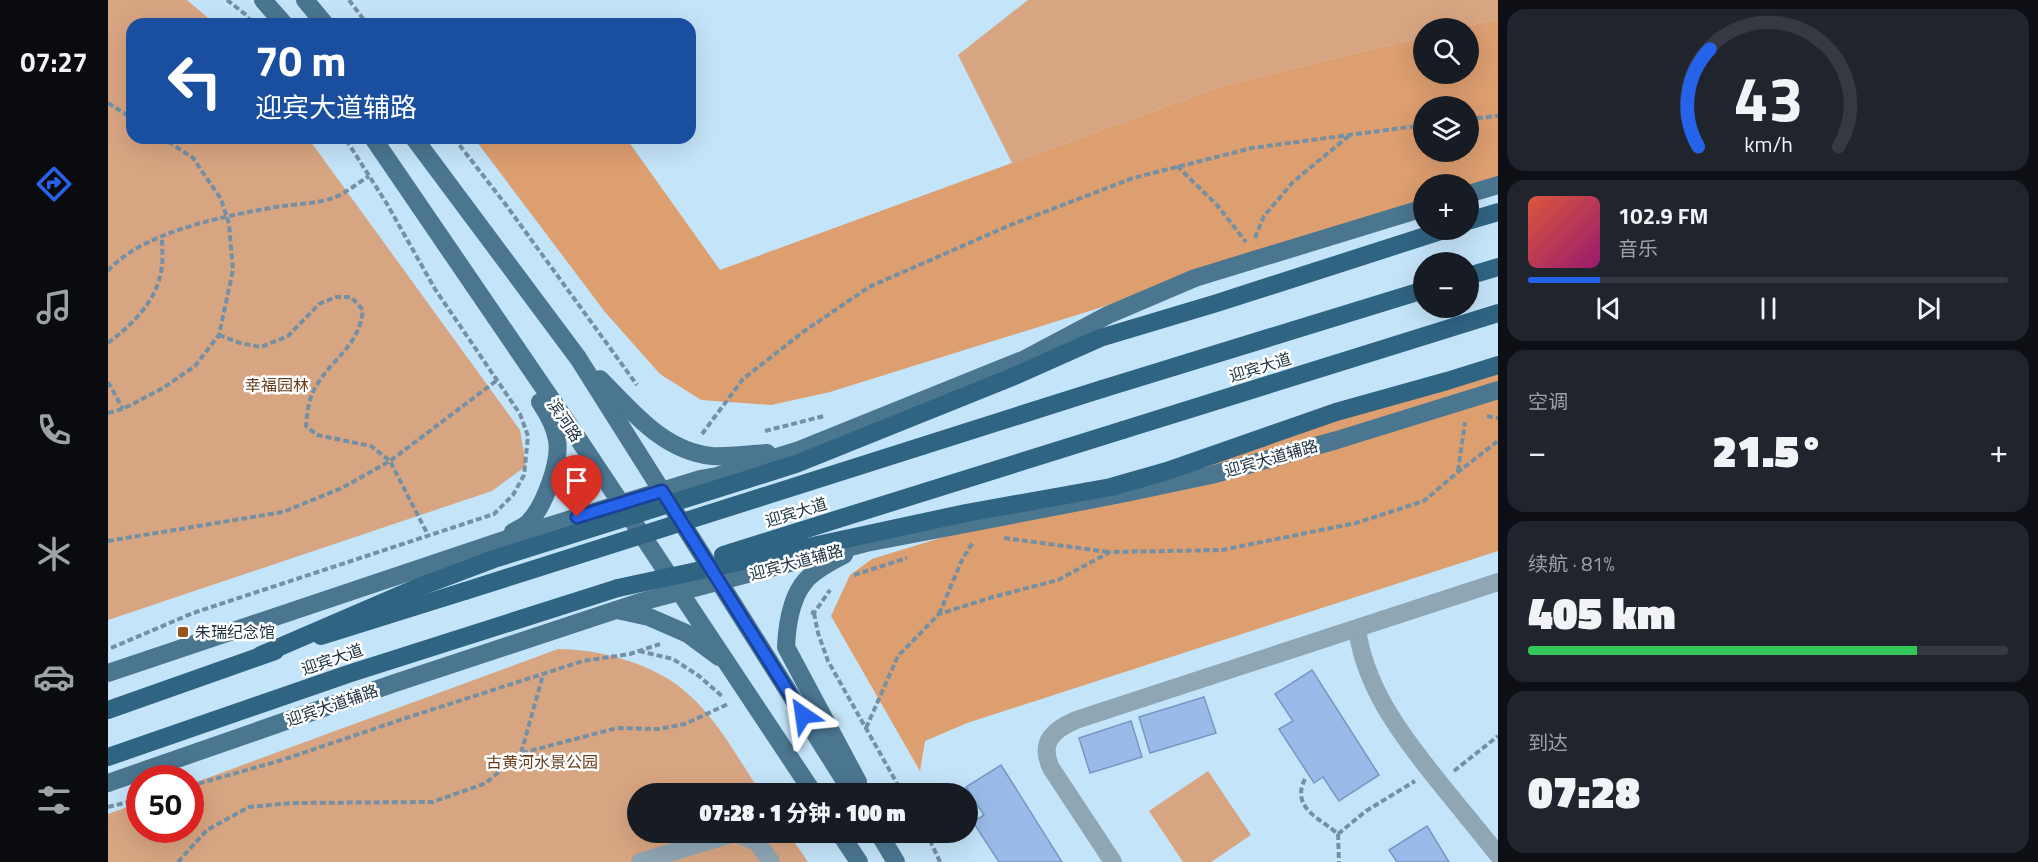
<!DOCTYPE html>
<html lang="zh">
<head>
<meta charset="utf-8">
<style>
	body { margin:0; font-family:"Titillium Web","Noto Sans SC",sans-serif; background:#20242c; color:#f1f3f6; height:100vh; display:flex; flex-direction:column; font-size:22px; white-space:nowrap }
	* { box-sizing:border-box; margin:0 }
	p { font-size:20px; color:#9ea1a6 }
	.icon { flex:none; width:33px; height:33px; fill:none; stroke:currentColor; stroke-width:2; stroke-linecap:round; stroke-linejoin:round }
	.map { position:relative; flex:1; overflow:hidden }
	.drawer { display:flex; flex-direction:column; gap:9px; padding:9px; background:#0d0f14; width:540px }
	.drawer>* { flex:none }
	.top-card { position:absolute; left:18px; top:18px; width:570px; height:126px; border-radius:18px; box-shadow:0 6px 24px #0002; background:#1a4fa0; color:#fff; overflow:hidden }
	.controls { position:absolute; left:1305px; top:18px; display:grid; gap:12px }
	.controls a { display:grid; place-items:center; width:66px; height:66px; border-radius:50%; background:#171b24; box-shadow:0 6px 24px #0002; font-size:30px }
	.speed { position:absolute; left:18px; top:765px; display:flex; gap:12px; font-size:30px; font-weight:700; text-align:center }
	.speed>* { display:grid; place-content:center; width:78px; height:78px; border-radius:50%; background:#171b24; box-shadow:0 6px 24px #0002; line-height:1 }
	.speed .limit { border:9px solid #d22; background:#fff; color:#111 }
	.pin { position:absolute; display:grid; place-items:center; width:51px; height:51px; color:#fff; margin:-62px -26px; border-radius:50% 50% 50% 0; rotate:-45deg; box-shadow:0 0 6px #0007 }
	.pin .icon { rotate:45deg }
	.me { position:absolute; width:66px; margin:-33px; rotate:328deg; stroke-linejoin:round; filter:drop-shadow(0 0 4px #0008) }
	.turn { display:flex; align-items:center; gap:21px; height:126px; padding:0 30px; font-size:27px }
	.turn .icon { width:78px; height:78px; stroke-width:2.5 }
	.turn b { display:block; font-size:42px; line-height:51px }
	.big { font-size:45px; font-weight:800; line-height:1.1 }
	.drawer .tile { flex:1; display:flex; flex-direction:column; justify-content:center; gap:9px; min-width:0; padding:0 21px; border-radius:18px; background:#20242c }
	.drawer .dial { align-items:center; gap:0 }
	.dial svg { height:156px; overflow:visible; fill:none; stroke:#363941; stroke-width:7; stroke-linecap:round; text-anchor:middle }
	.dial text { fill:#f1f3f6; stroke:none }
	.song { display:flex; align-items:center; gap:18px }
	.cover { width:72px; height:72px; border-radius:9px; background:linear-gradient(135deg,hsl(10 70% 55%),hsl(320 70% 35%)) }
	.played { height:6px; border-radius:3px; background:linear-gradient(90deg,#2563eb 15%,#363941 15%) }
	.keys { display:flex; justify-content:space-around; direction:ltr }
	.heat { display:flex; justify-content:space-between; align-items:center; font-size:33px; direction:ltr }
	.charge { height:9px; border-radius:4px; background:linear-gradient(90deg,#34c759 81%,#363941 0) }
	.trip { position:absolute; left:519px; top:783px; width:351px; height:60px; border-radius:30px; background:#171b24; box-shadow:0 6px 24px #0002; font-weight:800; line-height:60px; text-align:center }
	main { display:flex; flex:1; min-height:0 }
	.tabs { display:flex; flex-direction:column; width:108px; justify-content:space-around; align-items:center; background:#090b0e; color:#9ea1a6 }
	.tabs .icon { width:42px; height:42px }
	.tabs .selected { color:#2563eb }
	.tabs b { font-size:27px; color:#f1f3f6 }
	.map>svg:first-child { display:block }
	.green { fill:#d8a582 }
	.forest { fill:#dd9e70; fill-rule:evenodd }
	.building { fill:#9abbe9; stroke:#7797c3; stroke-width:1.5 }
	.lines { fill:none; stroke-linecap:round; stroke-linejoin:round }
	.path { stroke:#7590a2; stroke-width:4; stroke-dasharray:6 3; stroke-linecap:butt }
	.minor { stroke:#8fa6b5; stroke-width:18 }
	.major { stroke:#4a7690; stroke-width:18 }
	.highway { stroke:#2f6483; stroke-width:18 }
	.highway-bridge { stroke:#2f6483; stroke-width:18 }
	.route-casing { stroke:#184099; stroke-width:15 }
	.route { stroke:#2563eb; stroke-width:10 }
	.poi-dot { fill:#95551f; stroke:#fff; stroke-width:2 }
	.labels { text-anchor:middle; stroke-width:5; stroke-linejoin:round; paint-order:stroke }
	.street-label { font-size:16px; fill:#1b313f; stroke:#fff }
	.park-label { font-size:16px; fill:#683d1b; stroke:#fff }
	.poi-label { font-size:16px; fill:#1b313f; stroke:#fff; text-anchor:start }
</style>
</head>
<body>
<main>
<nav class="tabs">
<b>07:27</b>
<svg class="icon selected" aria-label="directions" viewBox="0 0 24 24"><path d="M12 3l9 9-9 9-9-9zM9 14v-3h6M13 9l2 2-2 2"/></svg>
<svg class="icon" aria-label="music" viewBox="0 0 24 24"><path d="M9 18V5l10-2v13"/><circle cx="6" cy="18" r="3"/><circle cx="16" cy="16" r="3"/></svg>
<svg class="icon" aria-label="phone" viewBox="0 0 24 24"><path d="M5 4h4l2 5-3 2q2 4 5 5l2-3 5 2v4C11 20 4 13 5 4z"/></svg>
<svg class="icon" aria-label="climate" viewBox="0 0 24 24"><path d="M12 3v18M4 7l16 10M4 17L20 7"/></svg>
<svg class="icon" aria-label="car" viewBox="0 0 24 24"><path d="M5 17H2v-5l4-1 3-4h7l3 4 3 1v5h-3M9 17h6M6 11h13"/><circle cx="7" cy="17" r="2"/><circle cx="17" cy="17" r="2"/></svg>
<svg class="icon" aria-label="filters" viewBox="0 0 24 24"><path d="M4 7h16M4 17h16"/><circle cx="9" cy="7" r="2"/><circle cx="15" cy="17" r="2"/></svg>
</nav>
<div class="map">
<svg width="1390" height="862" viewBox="0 0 1390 862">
	<rect width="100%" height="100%" fill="#c4e4f9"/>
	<!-- green -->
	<g class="green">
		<polygon points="0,0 79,0 107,24 24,24 24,138 200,138 412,430 418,466 384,491 0,620"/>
		<polygon points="920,0 1390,0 1390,19 1352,28 1316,28 1315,37 1117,85 904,163 850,55"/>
		<path d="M450,649C491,649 548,664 579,693C610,720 631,760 653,793L530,794V832L680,833L700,862H0V814L31,803L32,830H82L83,784Z"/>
		<polygon points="1100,771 1143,835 1103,862 1075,862 1041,811"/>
	</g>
	<!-- forest -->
	<g class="forest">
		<path d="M1390,19V184H1316L1315,207L722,392L663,405L593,400L552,374L497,312L366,138H518L612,270L1117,85L1315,37L1316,74H1360V28H1352ZM1316,106H1360V152H1316Z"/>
		<polygon points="1390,366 1390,551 859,723 817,741 812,771 723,616 742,575 764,559"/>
	</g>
	<!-- building -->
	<g class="building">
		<polygon points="1204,670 1271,775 1231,801 1215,777 1206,783 1171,729 1185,721 1167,694"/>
		<polygon points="1096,697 1108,733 1042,753 1031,717"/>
		<polygon points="1023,721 1034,757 982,773 971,738"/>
		<polygon points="893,765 954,862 891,862 865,822 876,815 858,787"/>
		<polygon points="1319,826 1341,862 1289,862 1281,850"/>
	</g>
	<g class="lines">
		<!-- path -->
		<g class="path">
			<polyline points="119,0 137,14 145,24"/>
			<polyline points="241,0 259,24"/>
			<polyline points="0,103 24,118"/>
			<polyline points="1360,119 1390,116"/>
			<polyline points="346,138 398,205 529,385"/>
			<polyline points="1069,166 1109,205 1138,242"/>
			<polyline points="1147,238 1156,216 1185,182 1242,135"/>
			<path d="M0,271C34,231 124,214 175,206C190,204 212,203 225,198C238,193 250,183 261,176"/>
			<path d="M111,335L132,343L153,347L180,336L211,304L228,297H243L255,310C250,348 226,356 209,385C201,396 199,412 198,426L209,435L263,446L282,461L320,535"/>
			<path d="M0,343C26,323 50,300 54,266C55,257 54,247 54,237"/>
			<polyline points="0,382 15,409"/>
			<polyline points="0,413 15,409 55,388 87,366 111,335 125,270 121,224 113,199 85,158 55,138"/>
			<polyline points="1379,416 1390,418"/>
			<polyline points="657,431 716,416"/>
			<polyline points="594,434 635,379 695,332 761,287 900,226 1025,178 1144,148 1316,125"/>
			<polyline points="1350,471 1357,422"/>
			<polyline points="896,538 1001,552"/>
			<polyline points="0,541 175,512 234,488 282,461 388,381"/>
			<polyline points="746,575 799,558"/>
			<polyline points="703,612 706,613 722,590"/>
			<polyline points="706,613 710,633 720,661 795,794"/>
			<polyline points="831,614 854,560 865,542"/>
			<polyline points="3,648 85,613 386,514 405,495 416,475 420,436 412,414 327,289 279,204 237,138"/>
			<polyline points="531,651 565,659 591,676 615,697"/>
			<polyline points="758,728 790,656 831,614 885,597 950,580 1002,552 1114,550 1248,523 1316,501 1350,472 1390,441"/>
			<polyline points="414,753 509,728 551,729 577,724 620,704"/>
			<polyline points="1346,771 1390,736"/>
			<path d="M1197,779C1182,808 1213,819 1230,834L1231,862"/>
			<polyline points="82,786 174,760 298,718 475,661 522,654 552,644"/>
			<polyline points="0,807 32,799"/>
			<polyline points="818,832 832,862"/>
			<polyline points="1230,834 1258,811 1307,781"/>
			<polyline points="70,862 99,830 141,807 184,803 325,802 378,783 413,753 435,675"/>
		</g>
		<!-- minor -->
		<g class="minor">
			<path d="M1249,629C1257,685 1289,729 1323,772C1345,800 1368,827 1390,855"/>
			<polyline points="532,862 627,833 649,842 663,862"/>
			<path d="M1005,862L943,768C931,742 945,730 968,720L1390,582"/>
		</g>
		<!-- major -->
		<g class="major">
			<polyline points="155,0 176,24"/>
			<polyline points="197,0 217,24"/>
			<polyline points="265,138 461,425 706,794"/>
			<polyline points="306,138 470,358 745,794"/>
			<polyline points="1360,194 1390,185"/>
			<path d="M492,379C524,411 555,451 604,456C621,457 641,454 659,453"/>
			<path d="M405,532C410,529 417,526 421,522C436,506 453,462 449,440C447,426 440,414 432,402"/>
			<path d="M736,555C724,561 709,569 699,579C683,596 679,625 678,647L750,782"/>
			<polyline points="509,610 541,617 580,634 611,657"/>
			<polyline points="0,673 402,538 592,479 609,476 691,450 917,359 1000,315 1087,278 1316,208"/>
			<polyline points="0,783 284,684 529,603 758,543 1018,493 1103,475 1229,440 1390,390"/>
			<polyline points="731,832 751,862"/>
			<polyline points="770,832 788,862"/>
		</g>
		<!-- highway -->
		<g class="highway">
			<polyline points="1360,221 1390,212"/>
			<polyline points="1360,276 1390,267"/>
			<polyline points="994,389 1316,290"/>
			<polyline points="1015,430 1390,313"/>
			<polyline points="213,636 357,591"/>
			<polyline points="0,710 167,651"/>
			<polyline points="0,757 240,674 510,588"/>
		</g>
		<!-- highway-bridge -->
		<g class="highway-bridge">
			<polyline points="615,555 1015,430"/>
			<polyline points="510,588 858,513 1003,487 1059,471 1228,412 1339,381 1390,365"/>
			<polyline points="357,591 994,389"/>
			<polyline points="153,655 306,589 386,559 688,464 902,378 992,338 1109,303 1336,230"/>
		</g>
	</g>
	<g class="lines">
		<!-- route casing -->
		<g class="route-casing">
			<polyline id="route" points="469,517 554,491 695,715"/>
		</g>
		<!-- route -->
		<use href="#route" class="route"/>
	</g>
	<!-- markers -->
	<rect class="poi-dot" x="69" y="626" width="12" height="12" rx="3"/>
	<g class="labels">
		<!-- street labels -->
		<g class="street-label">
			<text transform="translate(1152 367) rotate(-17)" y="6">迎宾大道</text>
			<text transform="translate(457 420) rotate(56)" y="6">滨河路</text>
			<text transform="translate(1163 458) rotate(-16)" y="6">迎宾大道辅路</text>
			<text transform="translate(688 512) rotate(-17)" y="6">迎宾大道</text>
			<text transform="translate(688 562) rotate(-15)" y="6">迎宾大道辅路</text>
			<text transform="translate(224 659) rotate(-19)" y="6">迎宾大道</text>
			<text transform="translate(224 705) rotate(-19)" y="6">迎宾大道辅路</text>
		</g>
		<!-- park labels -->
		<g class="park-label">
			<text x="169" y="391">幸福园林</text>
			<text x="434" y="768">古黄河水景公园</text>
		</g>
		<!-- poi labels -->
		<g class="poi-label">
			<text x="87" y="638">朱瑞纪念馆</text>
		</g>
	</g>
</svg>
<div class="controls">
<a><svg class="icon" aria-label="search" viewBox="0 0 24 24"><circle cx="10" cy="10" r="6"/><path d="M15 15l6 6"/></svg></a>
<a><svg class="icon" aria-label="layers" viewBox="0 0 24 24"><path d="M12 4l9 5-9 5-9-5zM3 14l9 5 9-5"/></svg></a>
<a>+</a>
<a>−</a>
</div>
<div class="speed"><div class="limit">50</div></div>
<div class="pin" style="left:469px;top:517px;background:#d93025"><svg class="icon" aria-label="arrive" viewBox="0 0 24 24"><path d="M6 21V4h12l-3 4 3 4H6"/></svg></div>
<svg class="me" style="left:695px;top:715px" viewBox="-20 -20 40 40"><path d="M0-17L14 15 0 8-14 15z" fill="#2563eb" stroke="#fff" stroke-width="4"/></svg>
<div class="trip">07:28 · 1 分钟 · 100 m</div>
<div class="top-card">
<div class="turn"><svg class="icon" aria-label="left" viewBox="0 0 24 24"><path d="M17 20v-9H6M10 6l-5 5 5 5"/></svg><div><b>70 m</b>迎宾大道辅路</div></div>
</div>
</div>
<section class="drawer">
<div class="tile dial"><svg viewBox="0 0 100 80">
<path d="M14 69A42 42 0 1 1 86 69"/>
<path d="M14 69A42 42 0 0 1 20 19" stroke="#2563eb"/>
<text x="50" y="56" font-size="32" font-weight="700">43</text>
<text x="50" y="72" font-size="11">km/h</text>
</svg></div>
<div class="tile">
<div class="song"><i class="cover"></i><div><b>102.9 FM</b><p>音乐</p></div></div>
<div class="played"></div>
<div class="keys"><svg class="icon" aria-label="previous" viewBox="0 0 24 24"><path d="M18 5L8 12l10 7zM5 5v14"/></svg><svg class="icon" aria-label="pause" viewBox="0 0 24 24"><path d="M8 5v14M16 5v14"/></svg><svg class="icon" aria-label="next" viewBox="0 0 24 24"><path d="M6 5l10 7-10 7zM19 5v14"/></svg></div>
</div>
<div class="tile"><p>空调</p>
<div class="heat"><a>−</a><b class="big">21.5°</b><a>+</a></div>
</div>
<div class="tile"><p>续航 · 81%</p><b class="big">405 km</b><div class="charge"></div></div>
<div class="tile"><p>到达</p><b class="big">07:28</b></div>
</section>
</main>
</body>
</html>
